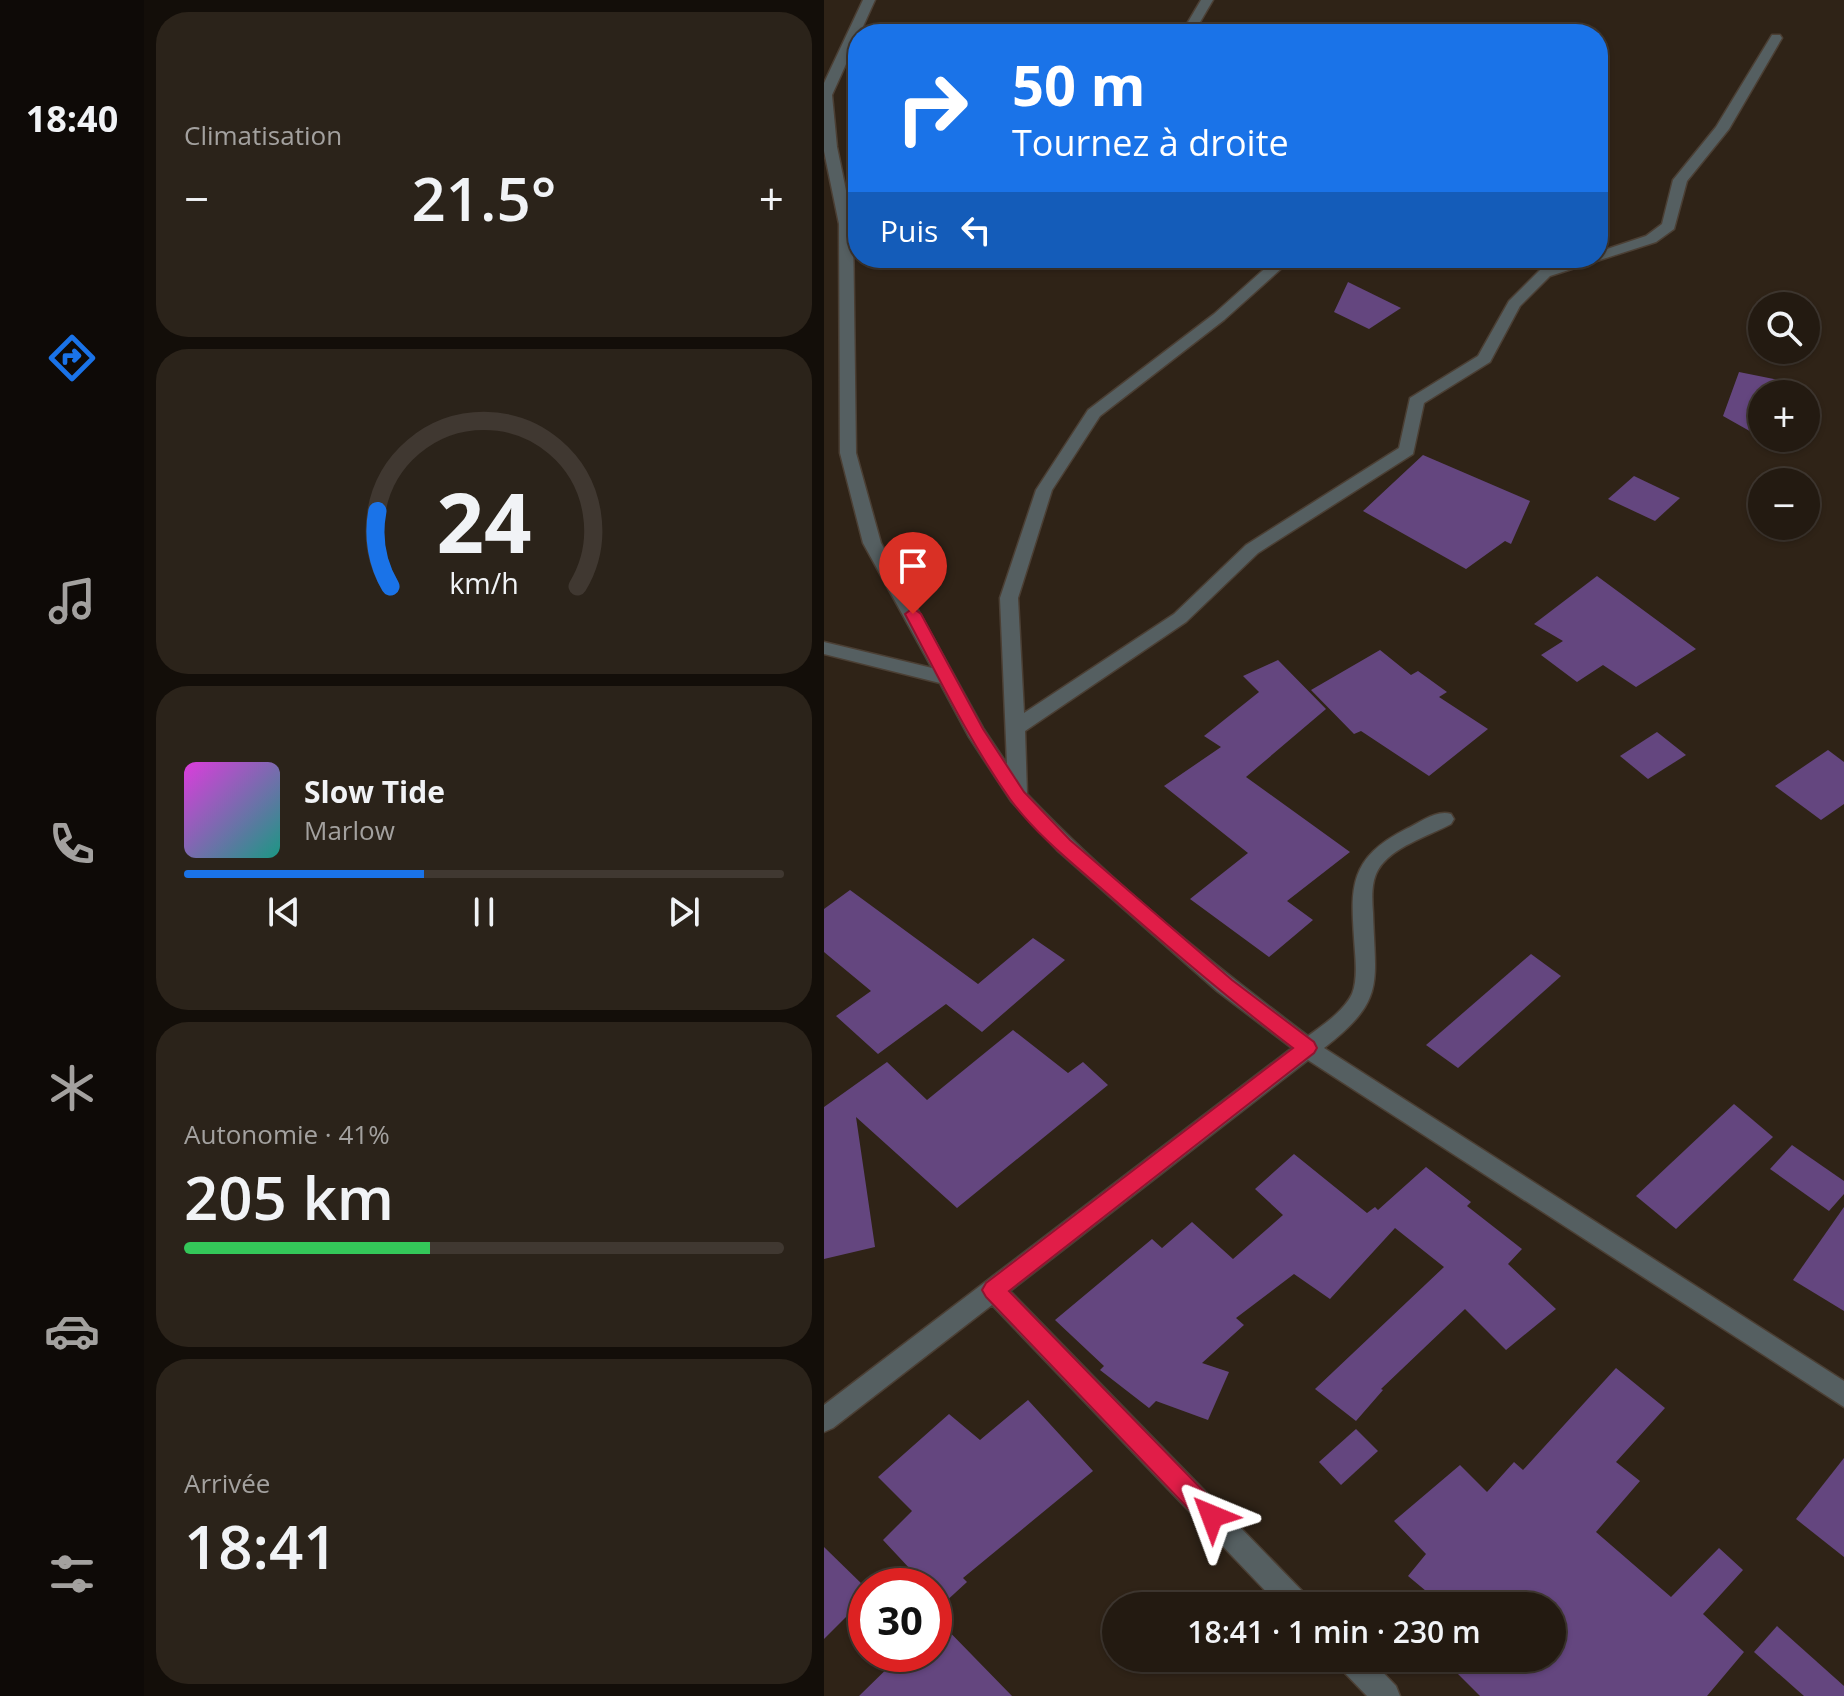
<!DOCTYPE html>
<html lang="fr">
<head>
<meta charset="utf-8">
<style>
	body { margin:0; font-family:"Open Sans",sans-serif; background:#2b231a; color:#f1f3f6; height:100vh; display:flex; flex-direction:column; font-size:30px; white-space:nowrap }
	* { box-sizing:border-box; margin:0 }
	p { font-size:26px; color:#a3a19f }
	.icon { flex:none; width:44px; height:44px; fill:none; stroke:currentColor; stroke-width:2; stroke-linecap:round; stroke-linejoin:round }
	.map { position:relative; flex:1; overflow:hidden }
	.details { display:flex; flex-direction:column; gap:12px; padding:12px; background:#130e09; width:680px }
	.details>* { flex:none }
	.top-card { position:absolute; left:24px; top:24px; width:760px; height:244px; border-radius:32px; box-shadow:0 2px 6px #0004,0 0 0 2px #403831; background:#1a73e8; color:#fff; overflow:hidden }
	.controls { position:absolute; left:924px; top:292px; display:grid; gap:16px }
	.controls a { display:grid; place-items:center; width:72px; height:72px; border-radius:50%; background:#231a11; box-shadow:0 2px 6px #0004,0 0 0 2px #403831; font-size:40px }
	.speed { position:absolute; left:24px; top:1568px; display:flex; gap:16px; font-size:40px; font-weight:700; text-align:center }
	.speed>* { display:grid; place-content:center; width:104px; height:104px; border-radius:50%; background:#231a11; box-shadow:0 2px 6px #0004,0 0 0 2px #403831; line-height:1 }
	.speed .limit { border:12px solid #d22; background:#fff; color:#111 }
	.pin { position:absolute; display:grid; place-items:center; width:68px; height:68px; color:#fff; margin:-82px -34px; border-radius:50% 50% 50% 0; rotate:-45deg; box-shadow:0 0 8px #0007 }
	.pin .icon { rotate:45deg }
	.me { position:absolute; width:88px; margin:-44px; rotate:316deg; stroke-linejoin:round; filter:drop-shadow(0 0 6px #0008) }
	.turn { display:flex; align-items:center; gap:28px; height:168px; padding:0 32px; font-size:36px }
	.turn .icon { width:104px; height:104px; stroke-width:2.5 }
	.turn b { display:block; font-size:56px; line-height:68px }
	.then { display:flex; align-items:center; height:76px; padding:0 32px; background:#0003; gap:16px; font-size:30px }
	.big { font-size:60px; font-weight:600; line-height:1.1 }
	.details .card { flex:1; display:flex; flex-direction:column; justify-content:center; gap:12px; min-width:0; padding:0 28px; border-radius:32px; background:#2b231a }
	.details .dial { align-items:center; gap:0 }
	.dial svg { height:208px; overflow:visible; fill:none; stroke:#403831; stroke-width:7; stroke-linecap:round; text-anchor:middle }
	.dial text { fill:#f1f3f6; stroke:none }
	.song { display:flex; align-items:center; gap:24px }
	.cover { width:96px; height:96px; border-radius:12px; background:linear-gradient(135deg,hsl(300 70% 55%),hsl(170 70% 35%)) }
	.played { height:8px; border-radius:4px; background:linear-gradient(90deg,#1a73e8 40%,#403831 40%) }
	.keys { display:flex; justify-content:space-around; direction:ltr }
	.heat { display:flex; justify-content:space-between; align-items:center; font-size:44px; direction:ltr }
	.charge { height:12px; border-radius:6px; background:linear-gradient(90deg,#34c759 41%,#403831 0) }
	.trip { position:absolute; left:278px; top:1592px; width:464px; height:80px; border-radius:40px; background:#231a11; box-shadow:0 2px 6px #0004,0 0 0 2px #403831; font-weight:600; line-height:80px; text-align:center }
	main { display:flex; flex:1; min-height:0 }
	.menu { display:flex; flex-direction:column; width:144px; justify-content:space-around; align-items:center; background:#0e0a07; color:#a3a19f }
	.menu .icon { width:56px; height:56px }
	.menu .selected { color:#1a73e8 }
	.menu b { font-size:36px; color:#f1f3f6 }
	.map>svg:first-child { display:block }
	.building { fill:#64467f }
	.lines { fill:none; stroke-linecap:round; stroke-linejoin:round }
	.minor-casing { stroke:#4b3f34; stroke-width:3 }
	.minor { fill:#555f61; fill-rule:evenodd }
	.route { fill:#e11d48; stroke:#92132f; stroke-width:2 }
</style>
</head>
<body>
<main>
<nav class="menu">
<b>18:40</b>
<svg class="icon selected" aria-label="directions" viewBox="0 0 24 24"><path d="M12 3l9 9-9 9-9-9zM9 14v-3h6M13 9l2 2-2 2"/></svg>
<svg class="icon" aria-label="music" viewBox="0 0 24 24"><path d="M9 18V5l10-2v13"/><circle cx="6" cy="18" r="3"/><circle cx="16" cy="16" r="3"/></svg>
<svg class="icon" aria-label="phone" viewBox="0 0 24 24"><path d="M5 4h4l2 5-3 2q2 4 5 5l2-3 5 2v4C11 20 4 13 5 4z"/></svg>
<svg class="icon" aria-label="climate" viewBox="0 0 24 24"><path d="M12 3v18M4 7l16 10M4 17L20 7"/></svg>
<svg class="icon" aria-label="car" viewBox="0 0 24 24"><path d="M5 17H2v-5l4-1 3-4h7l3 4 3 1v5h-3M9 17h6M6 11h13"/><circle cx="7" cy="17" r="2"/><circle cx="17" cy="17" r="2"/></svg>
<svg class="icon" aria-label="filters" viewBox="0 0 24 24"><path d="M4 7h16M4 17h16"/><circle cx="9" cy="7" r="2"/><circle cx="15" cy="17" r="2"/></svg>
</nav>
<section class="details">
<div class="card"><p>Climatisation</p>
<div class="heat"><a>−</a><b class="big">21.5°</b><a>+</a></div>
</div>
<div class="card dial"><svg viewBox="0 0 100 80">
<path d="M14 69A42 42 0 1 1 86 69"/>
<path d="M14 69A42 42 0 0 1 9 40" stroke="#1a73e8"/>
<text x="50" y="56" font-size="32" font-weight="700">24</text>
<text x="50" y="72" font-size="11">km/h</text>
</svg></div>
<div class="card">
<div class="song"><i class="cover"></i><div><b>Slow Tide</b><p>Marlow</p></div></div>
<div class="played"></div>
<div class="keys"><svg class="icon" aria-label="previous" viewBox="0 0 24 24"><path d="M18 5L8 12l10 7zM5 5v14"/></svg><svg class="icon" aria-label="pause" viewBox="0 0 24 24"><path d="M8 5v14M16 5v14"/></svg><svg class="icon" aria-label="next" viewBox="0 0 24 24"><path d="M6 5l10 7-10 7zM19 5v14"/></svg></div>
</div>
<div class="card"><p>Autonomie · 41%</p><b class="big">205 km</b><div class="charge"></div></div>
<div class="card"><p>Arrivée</p><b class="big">18:41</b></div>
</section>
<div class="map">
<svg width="1020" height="1696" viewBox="0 0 1020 1696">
	<rect width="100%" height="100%" fill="#2f2317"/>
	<!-- building -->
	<g class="building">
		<polygon points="524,282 577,308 545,329 510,312"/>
		<polygon points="915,372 979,385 980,394 938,394 938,438 899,416"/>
		<polygon points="599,455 706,501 687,544 681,541 642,569 539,511"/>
		<polygon points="810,476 856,498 831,521 784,499"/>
		<polygon points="773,576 872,649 812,687 779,665 753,682 717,655 739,641 710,624"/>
		<polygon points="556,650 587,675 594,671 623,692 615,697 664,729 605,776 537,731 530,734 487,690"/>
		<polygon points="454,660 502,709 422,777 526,852 463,901 489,920 445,957 366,899 424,853 340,786 397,747 380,736 435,692 419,676"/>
		<polygon points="833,732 862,755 824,779 796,756"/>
		<polygon points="1004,750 1020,762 1020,804 997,820 951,786"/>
		<polygon points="26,890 154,984 209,938 241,960 158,1032 122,1004 54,1054 12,1016 47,991 0,952 0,909"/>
		<polygon points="707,954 737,976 634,1068 602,1045"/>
		<polygon points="189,1030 244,1073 259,1062 284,1085 133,1208 32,1117 51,1247 0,1259 0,1107 63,1062 103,1100"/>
		<polygon points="910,1104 949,1137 852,1229 812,1196"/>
		<polygon points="968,1145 1020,1181 1020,1194 1005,1211 946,1169"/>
		<polygon points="470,1154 543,1213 551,1207 554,1210 602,1167 647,1202 643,1206 698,1249 684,1264 732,1309 682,1350 641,1309 557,1389 559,1390 532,1421 491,1389 620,1267 571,1228 506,1299 470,1274 412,1318 420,1325 378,1363 405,1372 384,1420 332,1401 325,1408 276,1370 280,1366 231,1320 328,1239 338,1248 368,1222 409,1259 459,1215 431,1189"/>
		<polygon points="1020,1207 1020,1311 969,1280"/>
		<polygon points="792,1368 841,1408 792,1462 816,1481 772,1532 847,1597 895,1548 919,1570 879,1614 920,1652 883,1696 656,1696 626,1666 633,1658 728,1658 728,1606 620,1606 584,1576 602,1554 570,1521 636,1465 663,1492 690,1462 699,1470"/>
		<polygon points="204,1400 269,1471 139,1578 143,1582 119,1604 110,1595 110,1586 102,1586 59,1540 88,1511 54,1477 125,1414 156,1440"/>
		<polygon points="532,1429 554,1451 517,1485 495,1462"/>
		<polygon points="1020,1458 1020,1557 972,1519"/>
		<polygon points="0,1547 42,1588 42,1597 0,1639"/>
		<polygon points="110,1616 188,1696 35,1696 78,1654 110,1654"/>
		<polygon points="953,1626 1020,1686 1020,1696 980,1696 930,1652"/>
	</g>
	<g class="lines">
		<!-- minor casing -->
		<g class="minor-casing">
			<g id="minor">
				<path d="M39,0H51L8,95L13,147L29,224L32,453L57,543L159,728L183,764L176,598L212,490L264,410L390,314L447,263L448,258H462L459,267L400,320L276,416L228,490L194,598L200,713L350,614L422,545L575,448L586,398L654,356L685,301L716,270L755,258H774V252L822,236L838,224L849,180L892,127L948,35H956L958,38L905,129L863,181L850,229L832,242L726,276L696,306L666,362L600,403L589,454L434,553L362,622L201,731L203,794C288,883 386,962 484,1036C499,1025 519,1012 528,994C533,982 532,965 531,952C527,891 521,860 582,829C595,823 613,809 627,814L630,819L627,824C605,836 567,847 554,870C547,882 548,899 549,913C551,984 562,1000 500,1048L1020,1381V1407L484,1060L186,1291L484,1597L488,1606H456L168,1305L9,1428L0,1432V1405L468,1048L393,991L233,850L187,801L145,737L116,683L0,654V642L108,668L39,543L16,453L15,224L0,151V83Z"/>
				<polygon points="377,0 389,0 369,34 357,34"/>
				<polygon points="512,1658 545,1658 572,1686 576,1696 543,1696 516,1668"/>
			</g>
		</g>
		<!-- minor -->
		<use href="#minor" class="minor"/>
	</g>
	<!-- route -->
	<path class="route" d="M89,608L97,614L159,729L200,792L246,840L319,903L408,980L490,1042L493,1048L490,1053L185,1291L396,1508L400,1516L396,1524L388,1527L379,1524L162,1297L158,1290L162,1283L469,1048C406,1000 346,949 286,896C252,866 213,836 186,799C145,741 114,676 81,614Z"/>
</svg>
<div class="controls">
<a><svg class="icon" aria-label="search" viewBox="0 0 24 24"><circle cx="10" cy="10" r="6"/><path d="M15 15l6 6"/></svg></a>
<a>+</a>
<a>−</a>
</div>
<div class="speed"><div class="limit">30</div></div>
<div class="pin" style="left:89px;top:614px;background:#d93025"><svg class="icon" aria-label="arrive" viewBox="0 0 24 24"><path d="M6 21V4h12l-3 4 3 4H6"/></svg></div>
<svg class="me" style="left:388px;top:1516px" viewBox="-20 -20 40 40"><path d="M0-17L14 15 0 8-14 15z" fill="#e11d48" stroke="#fff" stroke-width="4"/></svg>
<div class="trip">18:41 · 1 min · 230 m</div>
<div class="top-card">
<div class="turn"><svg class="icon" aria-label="right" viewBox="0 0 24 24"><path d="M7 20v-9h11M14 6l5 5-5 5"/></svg><div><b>50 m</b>Tournez à droite</div></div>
<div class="then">Puis<svg class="icon" aria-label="left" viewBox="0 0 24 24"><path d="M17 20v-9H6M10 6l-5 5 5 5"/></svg></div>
</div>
</div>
</main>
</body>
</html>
